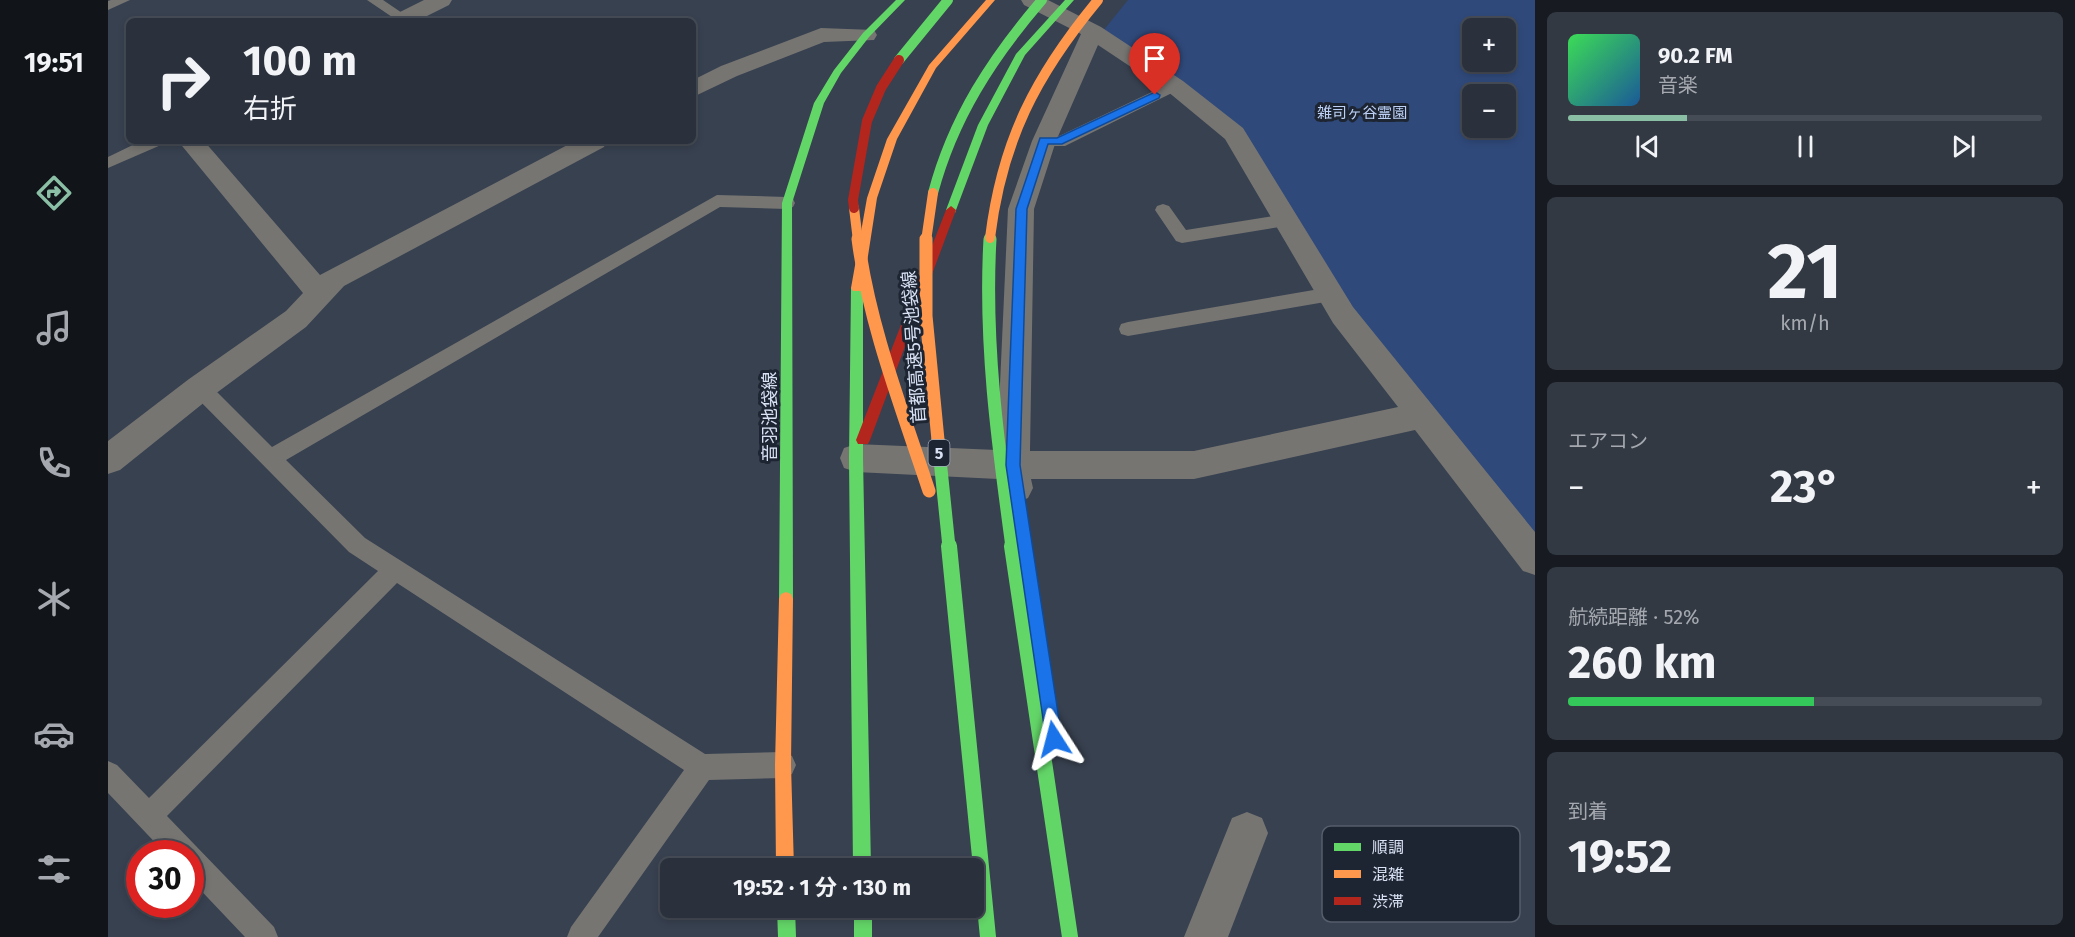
<!DOCTYPE html>
<html lang="ja">
<head>
<meta charset="utf-8">
<style>
	body { margin:0; font-family:"Fira Sans","Noto Sans JP",sans-serif; background:#323943; color:#f1f3f6; height:100vh; display:flex; flex-direction:column; font-size:22px; white-space:nowrap }
	* { box-sizing:border-box; margin:0 }
	p { font-size:20px; color:#a5a9af }
	.icon { flex:none; width:33px; height:33px; fill:none; stroke:currentColor; stroke-width:2; stroke-linecap:round; stroke-linejoin:round }
	.map { position:relative; flex:1; overflow:hidden }
	.drawer { display:flex; flex-direction:column; gap:12px; padding:12px; background:#171b21; width:540px }
	.drawer>* { flex:none }
	.guide { position:absolute; left:18px; top:18px; width:570px; height:126px; border-radius:9px; box-shadow:0 3px 9px #0003,0 0 0 2px #464c56; background:#2a313c; color:#f1f3f6; overflow:hidden }
	.fabs { position:absolute; left:1354px; top:18px; display:grid; gap:12px }
	.fabs a { display:grid; place-items:center; width:54px; height:54px; border-radius:9px; background:#2a313c; box-shadow:0 3px 9px #0003,0 0 0 2px #464c56; font-size:30px }
	.speed { position:absolute; left:18px; top:840px; display:flex; gap:12px; font-size:30px; font-weight:700; text-align:center }
	.speed>* { display:grid; place-content:center; width:78px; height:78px; border-radius:50%; background:#2a313c; box-shadow:0 3px 9px #0003,0 0 0 2px #464c56; line-height:1 }
	.speed .limit { border:9px solid #d22; background:#fff; color:#111 }
	.pin { position:absolute; display:grid; place-items:center; width:51px; height:51px; color:#fff; margin:-62px -26px; border-radius:50% 50% 50% 0; rotate:-45deg; box-shadow:0 0 6px #0007 }
	.pin .icon { rotate:45deg }
	.me { position:absolute; width:66px; margin:-33px; rotate:351deg; stroke-linejoin:round; filter:drop-shadow(0 0 4px #0008) }
	.turn { display:flex; align-items:center; gap:21px; height:126px; padding:0 18px; font-size:27px }
	.turn .icon { width:78px; height:78px; stroke-width:2.5 }
	.turn b { display:block; font-size:42px; line-height:51px }
	.big { font-size:45px; font-weight:700; line-height:1.1 }
	.drawer .widget { flex:1; display:flex; flex-direction:column; justify-content:center; gap:9px; min-width:0; padding:0 21px; border-radius:9px; background:#323943 }
	.drawer .dial { align-items:center; gap:0 }
	.dial b { font-size:78px; line-height:1 }
	.song { display:flex; align-items:center; gap:18px }
	.cover { width:72px; height:72px; border-radius:9px; background:linear-gradient(135deg,hsl(130 70% 55%),hsl(210 70% 35%)) }
	.played { height:6px; border-radius:3px; background:linear-gradient(90deg,#8abfa5 25%,#464c56 25%) }
	.keys { display:flex; justify-content:space-around; direction:ltr }
	.heat { display:flex; justify-content:space-between; align-items:center; font-size:33px; direction:ltr }
	.charge { height:9px; border-radius:4px; background:linear-gradient(90deg,#34c759 52%,#464c56 0) }
	.trip { position:absolute; left:552px; top:858px; width:324px; height:60px; border-radius:9px; background:#2a313c; box-shadow:0 3px 9px #0003,0 0 0 2px #464c56; font-weight:700; line-height:60px; text-align:center }
	main { display:flex; flex:1; min-height:0 }
	.tabs { display:flex; flex-direction:column; width:108px; justify-content:space-around; align-items:center; background:#111418; color:#a5a9af }
	.tabs .icon { width:42px; height:42px }
	.tabs .current { color:#8abfa5 }
	.tabs b { font-size:27px; color:#f1f3f6 }
	.map>svg:first-child { display:block }
	.green { fill:#2f497a; fill-rule:evenodd }
	.lines { fill:none; stroke-linecap:round; stroke-linejoin:round }
	.lane { fill:#767572; fill-rule:evenodd }
	.street { fill:#767572; fill-rule:evenodd }
	.fast { fill:#63d668; fill-rule:evenodd }
	.slow { fill:#ff974d; fill-rule:evenodd }
	.jam { fill:#b3261e; fill-rule:evenodd }
	.fast-bridge-far2 { stroke:#63d668; stroke-width:10 }
	.fast-bridge-far1 { stroke:#63d668; stroke-width:13 }
	.fast-bridge { stroke:#63d668; stroke-width:16 }
	.slow-bridge-far1 { stroke:#ff974d; stroke-width:10 }
	.slow-bridge { stroke:#ff974d; stroke-width:13 }
	.jam-bridge { stroke:#b3261e; stroke-width:10 }
	.route { fill:#1a73e8; stroke:#114b97; stroke-width:1.5 }
	.labels { text-anchor:middle; stroke-width:6; stroke-linejoin:round; paint-order:stroke }
	.far-park-label { font-size:15px; fill:#bdd1f6; stroke:#1e2532 }
	.shield { fill:#1e2532; stroke:#a0a9ba; stroke-width:1.5 }
	.shield-label { font-size:16px; font-weight:bold; fill:#d8e2f4 }
	.street-label { font-size:18px; fill:#d8e2f4; stroke:#1e2532 }
	.key { fill:#1e2532; stroke:#565e6c; stroke-width:1.5 }
	.key-label { font-size:16px; fill:#d8e2f4 }
</style>
</head>
<body>
<main>
<nav class="tabs">
<b>19:51</b>
<svg class="icon current" aria-label="directions" viewBox="0 0 24 24"><path d="M12 3l9 9-9 9-9-9zM9 14v-3h6M13 9l2 2-2 2"/></svg>
<svg class="icon" aria-label="music" viewBox="0 0 24 24"><path d="M9 18V5l10-2v13"/><circle cx="6" cy="18" r="3"/><circle cx="16" cy="16" r="3"/></svg>
<svg class="icon" aria-label="phone" viewBox="0 0 24 24"><path d="M5 4h4l2 5-3 2q2 4 5 5l2-3 5 2v4C11 20 4 13 5 4z"/></svg>
<svg class="icon" aria-label="climate" viewBox="0 0 24 24"><path d="M12 3v18M4 7l16 10M4 17L20 7"/></svg>
<svg class="icon" aria-label="car" viewBox="0 0 24 24"><path d="M5 17H2v-5l4-1 3-4h7l3 4 3 1v5h-3M9 17h6M6 11h13"/><circle cx="7" cy="17" r="2"/><circle cx="17" cy="17" r="2"/></svg>
<svg class="icon" aria-label="filters" viewBox="0 0 24 24"><path d="M4 7h16M4 17h16"/><circle cx="9" cy="7" r="2"/><circle cx="15" cy="17" r="2"/></svg>
</nav>
<div class="map">
<svg width="1427" height="937" viewBox="0 0 1427 937">
	<rect width="100%" height="100%" fill="#384150"/>
	<!-- green -->
	<path class="green" d="M1020,0H1427V538L1237,299L1134,128L995,31ZM1365,28H1398V62H1365ZM1365,94H1398V128H1365Z"/>
	<g class="lines">
		<!-- lane -->
		<g class="lane">
			<polygon points="3,0 22,0 0,10 0,1"/>
			<polygon points="259,0 275,0 303,19 290,21"/>
			<polygon points="1067,81 1075,86 1072,89 957,146 936,146 928,141 936,136 949,137"/>
			<polygon points="33,141 55,141 53,145 0,168 0,157"/>
			<polygon points="609,195 679,197 685,199 687,203 685,207 679,209 612,207 178,460 257,538 597,754 675,752 684,756 688,765 684,774 675,778 601,780 490,937 459,937 463,927 576,770 289,583 59,816 166,927 170,937 137,937 82,879 82,854 58,854 0,793 0,761 9,765 41,798 270,571 241,552 85,394 82,388 85,382 92,380 99,382 164,447"/>
			<polygon points="1055,204 1061,206 1078,230 1178,214 1184,216 1187,220 1184,224 1178,226 1074,243 1068,241 1047,210 1049,206"/>
			<polygon points="1223,287 1229,289 1232,294 1229,299 1223,301 1020,336 1013,334 1011,329 1013,324 1020,322"/>
		</g>
		<!-- street -->
		<g class="street">
			<polygon points="316,0 344,0 341,5 309,21 281,21 284,16"/>
			<path d="M913,0H940L993,27L1075,81L1135,128L1245,307L1427,532V575L1415,571L1307,430L1086,479H923L925,488L920,498L908,503L896,498L890,479L748,472L736,468L732,458L736,448L748,444L889,450L900,209L924,141L973,34L916,5ZM990,45L1059,91L1117,139L1225,323L1290,407L1086,451H922L926,209L948,141Z"/>
			<polygon points="713,28 766,30 769,35 766,40 716,42 629,76 585,97 585,80 613,66"/>
			<polygon points="70,141 96,141 212,275 467,141 499,141 496,147 236,286 198,327 103,397 12,470 0,474 0,441 81,379 178,311 195,293"/>
			<polygon points="1139,812 1154,818 1160,833 1120,937 1076,937 1124,818"/>
		</g>
		<!-- fast -->
		<g class="fast">
			<polygon points="788,0 797,0 761,37 733,73 716,103 684,203 685,599 683,604 678,606 673,604 671,599 674,203 706,103 726,70 755,33"/>
			<polygon points="957,0 966,0 917,55 880,125 848,210 847,213 839,213 838,210 870,125 908,54"/>
			<polygon points="749,284 755,288 755,458 763,868 745,868 741,458 743,288"/>
			<polygon points="669,908 687,908 688,937 670,937"/>
			<rect x="746" y="908" width="18" height="29"/>
		</g>
		<!-- slow -->
		<g class="slow">
			<polygon points="878,0 887,0 828,68 789,139 769,198 755,288 753,291 745,291 743,288 759,198 779,139 821,65"/>
			<polygon points="678,592 683,594 685,599 683,765 686,868 668,868 667,765 671,599 673,594"/>
		</g>
		<!-- jam -->
		<polygon class="jam" points="843,206 848,210 762,440 760,444 750,444 748,440 838,210"/>
		<!-- fast-bridge-far2 -->
		<g class="fast-bridge-far2">
			<polyline points="791,60 840,0"/>
			<path d="M825,193C845,118 884,58 934,0"/>
			<polyline points="882,241 882,238"/>
		</g>
		<!-- fast-bridge-far1 -->
		<g class="fast-bridge-far1">
			<path d="M882,239C876,343 890,444 904,547"/>
			<polyline points="830,440 841,547"/>
		</g>
		<!-- fast-bridge -->
		<g class="fast-bridge">
			<polyline points="841,546 880,937"/>
			<polyline points="904,546 962,937"/>
		</g>
		<!-- slow-bridge-far1 -->
		<g class="slow-bridge-far1">
			<polyline points="746,208 750,241"/>
			<path d="M882,238C894,140 928,75 990,0"/>
			<polyline points="818,241 825,193"/>
		</g>
		<!-- slow-bridge -->
		<g class="slow-bridge">
			<path d="M750,239C761,325 794,409 821,491"/>
			<polyline points="818,239 818,316 830,440"/>
		</g>
		<!-- jam-bridge -->
		<polyline class="jam-bridge" points="746,208 745,200 759,121 773,88 791,60"/>
	</g>
	<!-- route -->
	<polygon class="route" points="1047,92 1052,95 1051,98 954,144 940,144 919,209 912,465 954,739 952,745 946,747 940,745 938,739 898,465 908,209 932,138 949,138"/>
	<g class="labels">
		<!-- far-park labels -->
		<g class="far-park-label">
			<text x="1254" y="118">雑司ヶ谷霊園</text>
		</g>
		<!-- shield labels -->
		<rect class="shield" x="820.5" y="440" width="21" height="26" rx="4.5"/>
		<g class="shield-label">
			<text x="831" y="459">5</text>
		</g>
		<!-- street labels -->
		<g class="street-label">
			<text transform="translate(806 347) rotate(-94)" y="6">首都高速5号池袋線</text>
			<text transform="translate(662 417) rotate(-90)" y="6">音羽池袋線</text>
		</g>
	</g>
	<!-- legend -->
	<rect x="1214" y="826" width="198" height="96" rx="9" class="key"/>
	<rect x="1226" y="843" width="27" height="8" fill="#63d668"/>
	<rect x="1226" y="870" width="27" height="8" fill="#ff974d"/>
	<rect x="1226" y="897" width="27" height="8" fill="#b3261e"/>
	<g class="key-label">
		<text x="1264" y="853">順調</text>
		<text x="1264" y="880">混雑</text>
		<text x="1264" y="907">渋滞</text>
	</g>
</svg>
<div class="fabs">
<a>+</a>
<a>−</a>
</div>
<div class="speed"><div class="limit">30</div></div>
<div class="pin" style="left:1047px;top:95px;background:#d93025"><svg class="icon" aria-label="arrive" viewBox="0 0 24 24"><path d="M6 21V4h12l-3 4 3 4H6"/></svg></div>
<svg class="me" style="left:946px;top:739px" viewBox="-20 -20 40 40"><path d="M0-17L14 15 0 8-14 15z" fill="#1a73e8" stroke="#fff" stroke-width="4"/></svg>
<div class="trip">19:52 · 1 分 · 130 m</div>
<div class="guide">
<div class="turn"><svg class="icon" aria-label="right" viewBox="0 0 24 24"><path d="M7 20v-9h11M14 6l5 5-5 5"/></svg><div><b>100 m</b>右折</div></div>
</div>
</div>
<section class="drawer">
<div class="widget">
<div class="song"><i class="cover"></i><div><b>90.2 FM</b><p>音楽</p></div></div>
<div class="played"></div>
<div class="keys"><svg class="icon" aria-label="previous" viewBox="0 0 24 24"><path d="M18 5L8 12l10 7zM5 5v14"/></svg><svg class="icon" aria-label="pause" viewBox="0 0 24 24"><path d="M8 5v14M16 5v14"/></svg><svg class="icon" aria-label="next" viewBox="0 0 24 24"><path d="M6 5l10 7-10 7zM19 5v14"/></svg></div>
</div>
<div class="widget dial"><b>21</b><p>km/h</p></div>
<div class="widget"><p>エアコン</p>
<div class="heat"><a>−</a><b class="big">23°</b><a>+</a></div>
</div>
<div class="widget"><p>航続距離 · 52%</p><b class="big">260 km</b><div class="charge"></div></div>
<div class="widget"><p>到着</p><b class="big">19:52</b></div>
</section>
</main>
</body>
</html>
